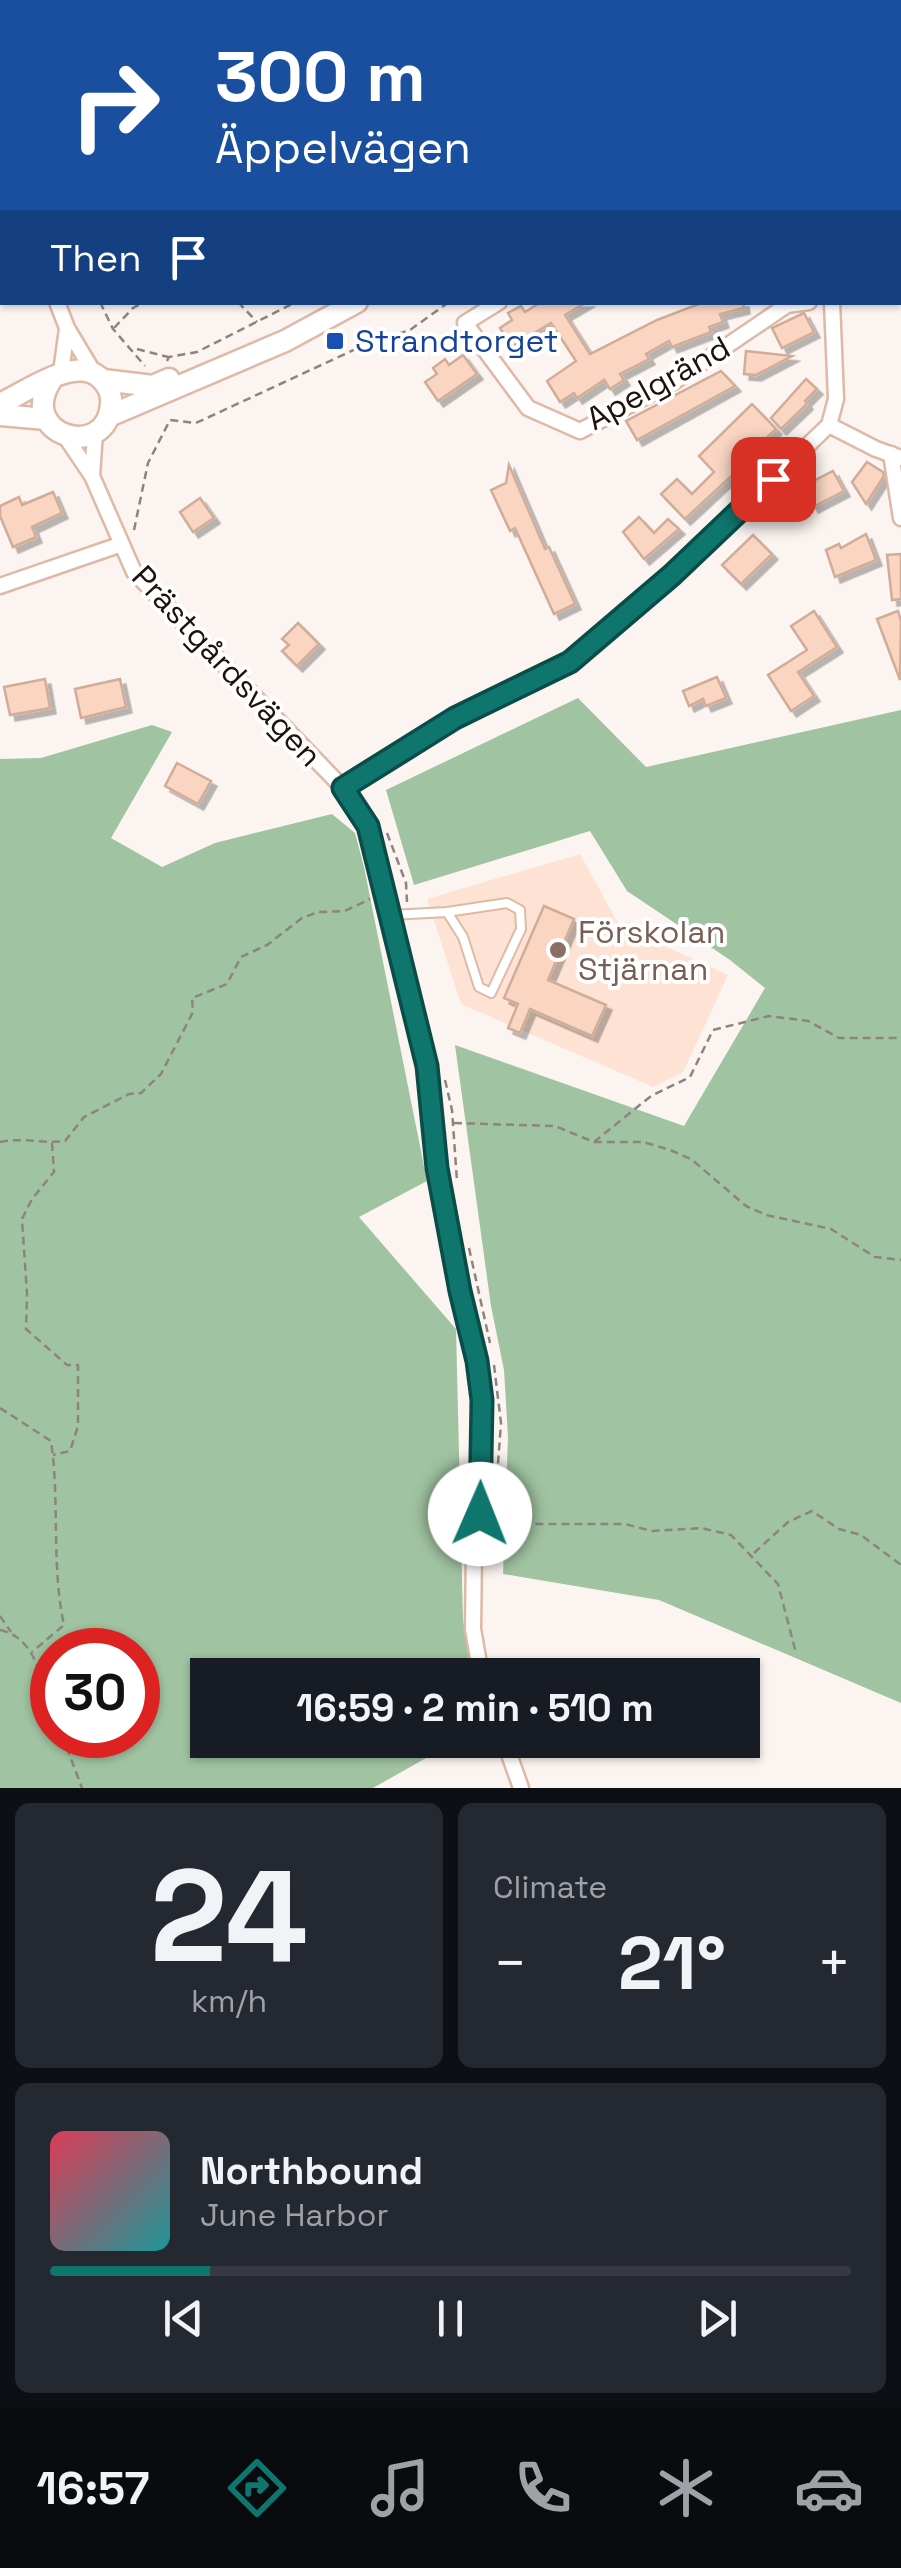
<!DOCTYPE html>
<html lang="en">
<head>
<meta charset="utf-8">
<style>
	body { margin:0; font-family:"Space Grotesk",sans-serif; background:#242831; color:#f1f3f6; height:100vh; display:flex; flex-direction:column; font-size:38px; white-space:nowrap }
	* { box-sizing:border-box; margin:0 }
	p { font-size:32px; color:#9ea1a6 }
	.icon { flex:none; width:55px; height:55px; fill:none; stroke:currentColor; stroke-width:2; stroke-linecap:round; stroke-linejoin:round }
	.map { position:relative; height:1788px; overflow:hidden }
	.details { display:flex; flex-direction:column; gap:15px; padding:15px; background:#0d0f14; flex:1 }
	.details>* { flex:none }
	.top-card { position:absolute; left:0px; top:0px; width:902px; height:305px; box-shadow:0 2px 8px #0004; background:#1a4fa0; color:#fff; overflow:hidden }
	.speed { position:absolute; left:30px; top:1628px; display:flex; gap:20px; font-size:50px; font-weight:700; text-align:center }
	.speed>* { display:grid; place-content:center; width:130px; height:130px; border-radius:50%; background:#171b24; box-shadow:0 2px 8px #0004; line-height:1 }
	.speed .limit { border:15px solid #d22; background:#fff; color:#111 }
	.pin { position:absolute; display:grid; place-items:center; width:85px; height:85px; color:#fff; margin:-42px; border-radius:20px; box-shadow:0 5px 15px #0006 }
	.me { position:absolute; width:110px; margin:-55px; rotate:1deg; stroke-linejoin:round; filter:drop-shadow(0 0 8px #0008) }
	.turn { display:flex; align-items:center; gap:35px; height:210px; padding:0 50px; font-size:45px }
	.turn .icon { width:130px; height:130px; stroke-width:2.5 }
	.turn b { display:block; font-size:70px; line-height:85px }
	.then { display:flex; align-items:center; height:95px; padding:0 50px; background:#0003; gap:20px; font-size:38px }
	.big { font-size:75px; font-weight:600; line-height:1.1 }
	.details .card { flex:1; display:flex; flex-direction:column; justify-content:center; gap:15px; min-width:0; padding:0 35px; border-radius:15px; background:#242831 }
	.details .dial { align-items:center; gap:0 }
	.dial b { font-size:130px; line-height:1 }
	.song { display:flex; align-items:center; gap:30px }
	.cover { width:120px; height:120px; border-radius:15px; background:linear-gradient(135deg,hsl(350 70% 55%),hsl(180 70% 35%)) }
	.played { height:10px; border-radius:5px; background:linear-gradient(90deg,#0f766e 20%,#363941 20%) }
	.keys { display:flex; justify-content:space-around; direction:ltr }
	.heat { display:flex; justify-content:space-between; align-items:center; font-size:55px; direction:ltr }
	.details .tiles { flex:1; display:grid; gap:15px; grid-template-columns:1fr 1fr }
	.card:last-child { grid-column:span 2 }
	.trip { position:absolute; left:190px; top:1658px; width:570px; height:100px; border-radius:0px; background:#171b24; box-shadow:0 2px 8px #0004; font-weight:600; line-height:100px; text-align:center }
	.menu { display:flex; height:160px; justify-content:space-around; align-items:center; background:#090b0e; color:#9ea1a6 }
	.menu .icon { width:70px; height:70px }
	.menu .selected { color:#0f766e }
	.menu b { font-size:45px; color:#f1f3f6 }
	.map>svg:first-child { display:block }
	.built { fill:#fee3d4 }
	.forest { fill:#a0c3a1; fill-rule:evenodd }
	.building { fill:#f9d5c2; stroke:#d0ac99; stroke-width:2.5; filter:url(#shadow) }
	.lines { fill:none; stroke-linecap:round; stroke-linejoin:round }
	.service-casing { stroke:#deb9a6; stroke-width:12 }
	.minor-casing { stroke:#deb9a6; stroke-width:19 }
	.secondary-casing { stroke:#deb9a6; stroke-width:25 }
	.path { stroke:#8e847e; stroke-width:2.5; stroke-dasharray:8 5; stroke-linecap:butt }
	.service { stroke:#fff; stroke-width:8 }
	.minor { stroke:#fff; stroke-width:14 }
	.secondary { stroke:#fff; stroke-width:20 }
	.route-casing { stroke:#0a4d48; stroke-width:25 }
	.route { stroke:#0f766e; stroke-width:18 }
	.transit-dot { fill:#1a4fb4; stroke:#fff; stroke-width:4 }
	.education-dot { fill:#8d6e63; stroke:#fff; stroke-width:4 }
	.labels { text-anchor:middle; stroke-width:8; stroke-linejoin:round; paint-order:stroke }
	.transit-label { font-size:32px; fill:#164399; stroke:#fff; text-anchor:start }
	.street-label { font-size:32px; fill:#1e110a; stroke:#fff }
	.education-label { font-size:32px; fill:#785e54; stroke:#fff; text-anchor:start }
</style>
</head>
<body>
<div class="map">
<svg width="901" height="1788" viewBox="0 0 901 1788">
	<defs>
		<filter id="shadow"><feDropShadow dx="5.5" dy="5.5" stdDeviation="0" flood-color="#0004"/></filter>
	</defs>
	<rect width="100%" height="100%" fill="#fcf4f0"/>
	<!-- built -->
	<polygon class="built" points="580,854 619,925 728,975 683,1072 653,1087 461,1004 427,899"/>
	<!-- forest -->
	<g class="forest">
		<polygon points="578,698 646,767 901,710 901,1703 659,1600 503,1574 508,1437 504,1370 491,1306 455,1045 684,1126 765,988 730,960 627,891 590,831 414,885 386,790"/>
		<path d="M152,725L172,732L111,838L162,867L215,843L332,814L355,833L364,867L427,1181L359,1217L456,1329L463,1620L473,1675H208V1740H458L373,1788H0V759L41,758ZM52,1650H138V1735H52Z"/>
	</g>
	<!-- building -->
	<g class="building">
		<polygon points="541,302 587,302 565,315 590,354 657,320 704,302 743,302 744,308 720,314 723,322 709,327 711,332 672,347 669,341 646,354 649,359 620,374 624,380 610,389 604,380 577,398 574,393 560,402 547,381 576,361 551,323 511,347 500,328 512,320 508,313 521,306 525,312"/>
		<polygon points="804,313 814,332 782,348 772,328"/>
		<polygon points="746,351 792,356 756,375 744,374"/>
		<polygon points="463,355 477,374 438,401 425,382 437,374 433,368 445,359 449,365"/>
		<polygon points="721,371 735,386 637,440 626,421"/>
		<polygon points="806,379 817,389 805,401 807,404 781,429 771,418"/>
		<polygon points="752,404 776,429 752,452 755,454 685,519 661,494 677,479 692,494 714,472 699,456"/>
		<polygon points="867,462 883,472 884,476 866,504 852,482"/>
		<polygon points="509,465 545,549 549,547 575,604 554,614 515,528 510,531 491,490 506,483"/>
		<polygon points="833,471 844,491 813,507 802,487"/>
		<polygon points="53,492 62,513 32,527 36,537 13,547 0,516 0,506 19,497 22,505"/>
		<polygon points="200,498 214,518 193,532 180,512"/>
		<polygon points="639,517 654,533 668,519 679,529 644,559 623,532"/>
		<polygon points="866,534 876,560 835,577 826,550 839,544 841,548"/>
		<polygon points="753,535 772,554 741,584 722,565"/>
		<polygon points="901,554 901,599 892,600 887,555"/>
		<polygon points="814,611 837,647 798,672 814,696 791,711 768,675 807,650 791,626"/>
		<polygon points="898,611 901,621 900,680 877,619"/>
		<polygon points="298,623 319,644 297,666 282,651 289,645 282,639"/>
		<polygon points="717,677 726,698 706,706 703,699 689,706 683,691"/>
		<polygon points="45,679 50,708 10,715 4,687"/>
		<polygon points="120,679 126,707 81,718 75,689"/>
		<polygon points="177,763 211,781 198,804 165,786"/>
		<polygon points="544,906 574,919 548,980 606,1005 592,1036 530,1009 520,1033 508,1028 518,1004 504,998"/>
	</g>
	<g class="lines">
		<!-- service casing -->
		<g class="service-casing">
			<polyline id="service" points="391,915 447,912 507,903 520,910 521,929 491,993 479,987 463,937 447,912"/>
		</g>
		<!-- minor casing -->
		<g class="minor-casing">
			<g id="minor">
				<polyline points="900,153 901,153"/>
				<polyline points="0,253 2,253"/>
				<polyline points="57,302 67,328 94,373"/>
				<polyline points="499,302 465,323 528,408 580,431 675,381 787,305 809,302"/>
				<polyline points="61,372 67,329"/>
				<polyline points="829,425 876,449 901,458"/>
				<polyline points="65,436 92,476 134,572 343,788 368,826 427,1066 437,1168 460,1291 477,1361 483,1441 480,1514 474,1550 473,1629 481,1675"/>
				<polyline points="891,454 901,518"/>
				<polyline points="92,476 95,433"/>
				<polyline points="0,586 119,545"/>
				<polyline points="343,788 455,718 570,662 672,575 829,425 836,399 832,302"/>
				<polyline points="504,1740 521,1788"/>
			</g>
		</g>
		<!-- secondary casing -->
		<g class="secondary-casing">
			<g id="secondary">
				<polyline points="786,2 789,0"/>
				<polyline points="103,380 153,386 169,379"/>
				<path d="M0,404C26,392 74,356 99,377C107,384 112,394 111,404C107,463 14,435 52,379"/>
				<polyline points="0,415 46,419"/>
				<polyline points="109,416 285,341 357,302"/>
			</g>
		</g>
		<!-- path -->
		<g class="path">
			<polyline points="17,0 18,2"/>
			<polyline points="45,2 46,0"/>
			<polyline points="185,2 192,0"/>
			<polyline points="207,2 208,0"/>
			<polyline points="736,2 739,0"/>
			<polyline points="836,2 839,0"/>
			<polyline points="0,32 2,35"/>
			<polyline points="0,96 2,95"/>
			<polyline points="0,122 2,127"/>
			<polyline points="0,138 2,137"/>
			<polyline points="0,234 2,233"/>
			<polyline points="100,302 113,329 145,366"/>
			<polyline points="238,302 257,322"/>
			<polyline points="114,328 133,308 144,302"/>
			<polyline points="137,349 168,357"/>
			<polyline points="167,361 169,357 197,352 296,302"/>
			<polyline points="134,530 148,463 170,420 196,423 371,342 410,330 449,302"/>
			<polyline points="387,833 406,883 407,902"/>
			<polyline points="445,1080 452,1110 457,1181"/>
			<polyline points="454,1123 555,1126 594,1142 643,1142 670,1150 691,1159 746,1206 766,1215 831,1229 875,1257 901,1260"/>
			<path d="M0,1142C23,1137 43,1144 65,1141L84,1117L129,1094L141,1093L161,1074L193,1012L192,998L227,984L241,957L267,945L302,918L318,912L345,911L370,899"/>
			<polyline points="594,1142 651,1096 690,1077 713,1030 769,1016 808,1021 839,1038 901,1038"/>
			<polyline points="52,1143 54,1172 32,1199 22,1219 27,1294 26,1329 67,1365 78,1365 78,1426 70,1451 53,1455"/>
			<polyline points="469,1248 490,1343"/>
			<polyline points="494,1365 501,1423 496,1491"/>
			<path d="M0,1408L51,1441C60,1502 51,1565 64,1625L32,1652"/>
			<polyline points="497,1517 538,1524 625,1524 652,1531 701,1528 731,1535 778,1584 796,1653"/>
			<polyline points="754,1553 788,1522 812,1511 839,1529 861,1535 901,1565"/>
			<polyline points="0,1616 11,1632"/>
			<path d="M0,1630C37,1638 41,1681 52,1711"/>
			<polyline points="62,1735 82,1788"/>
		</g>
		<!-- service -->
		<use href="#service" class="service"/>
		<!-- minor -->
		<use href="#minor" class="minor"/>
		<!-- secondary -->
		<use href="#secondary" class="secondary"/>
	</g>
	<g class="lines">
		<!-- route casing -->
		<g class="route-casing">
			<polyline id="route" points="480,1514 482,1400 477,1361 460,1291 437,1168 427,1066 368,826 343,788 455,718 570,662 672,575 773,479"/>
		</g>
		<!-- route -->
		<use href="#route" class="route"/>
	</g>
	<!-- markers -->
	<rect class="transit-dot" x="325" y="331" width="20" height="20" rx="5"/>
	<circle class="education-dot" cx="558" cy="950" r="10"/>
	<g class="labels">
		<!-- transit labels -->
		<g class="transit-label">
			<text x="355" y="352">Strandtorget</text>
		</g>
		<!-- street labels -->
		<g class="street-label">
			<text transform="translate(658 383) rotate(-29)" y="11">Apelgränd</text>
			<text transform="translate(227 666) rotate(47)" y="11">Prästgårdsvägen</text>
		</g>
		<!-- education labels -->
		<g class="education-label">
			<text x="578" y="943">Förskolan<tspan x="578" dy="37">Stjärnan</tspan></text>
		</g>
	</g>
</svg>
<div class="speed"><div class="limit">30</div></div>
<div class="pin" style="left:773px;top:479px;background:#d93025"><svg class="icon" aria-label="arrive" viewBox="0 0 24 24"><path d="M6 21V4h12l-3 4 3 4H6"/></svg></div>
<svg class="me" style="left:480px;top:1514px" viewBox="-20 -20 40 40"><circle r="19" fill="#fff"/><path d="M0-13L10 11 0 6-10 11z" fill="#0f766e"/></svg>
<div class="trip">16:59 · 2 min · 510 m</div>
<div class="top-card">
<div class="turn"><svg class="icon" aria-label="right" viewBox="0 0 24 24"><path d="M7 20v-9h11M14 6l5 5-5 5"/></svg><div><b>300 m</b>Äppelvägen</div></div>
<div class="then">Then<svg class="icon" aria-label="arrive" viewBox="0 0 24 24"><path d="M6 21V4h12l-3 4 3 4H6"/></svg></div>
</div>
</div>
<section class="details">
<div class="tiles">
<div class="card dial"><b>24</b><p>km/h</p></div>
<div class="card"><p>Climate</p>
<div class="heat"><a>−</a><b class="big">21°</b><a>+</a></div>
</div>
<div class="card">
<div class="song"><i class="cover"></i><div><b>Northbound</b><p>June Harbor</p></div></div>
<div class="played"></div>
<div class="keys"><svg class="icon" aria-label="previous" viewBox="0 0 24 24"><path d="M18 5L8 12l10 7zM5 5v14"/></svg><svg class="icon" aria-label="pause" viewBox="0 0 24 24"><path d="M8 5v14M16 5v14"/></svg><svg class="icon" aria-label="next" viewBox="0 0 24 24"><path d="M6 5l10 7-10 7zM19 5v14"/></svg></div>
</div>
</div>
</section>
<nav class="menu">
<b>16:57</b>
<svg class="icon selected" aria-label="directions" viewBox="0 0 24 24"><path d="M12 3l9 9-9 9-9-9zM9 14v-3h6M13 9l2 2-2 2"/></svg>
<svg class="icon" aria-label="music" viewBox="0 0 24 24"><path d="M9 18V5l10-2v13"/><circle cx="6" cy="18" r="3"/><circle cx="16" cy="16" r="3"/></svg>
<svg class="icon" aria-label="phone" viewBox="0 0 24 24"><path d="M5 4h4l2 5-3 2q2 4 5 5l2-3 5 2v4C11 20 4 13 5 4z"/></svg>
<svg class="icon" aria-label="climate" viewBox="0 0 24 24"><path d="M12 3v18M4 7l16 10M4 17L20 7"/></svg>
<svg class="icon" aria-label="car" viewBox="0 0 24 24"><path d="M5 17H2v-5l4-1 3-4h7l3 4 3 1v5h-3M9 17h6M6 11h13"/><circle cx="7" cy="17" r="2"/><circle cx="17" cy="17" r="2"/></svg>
</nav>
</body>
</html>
